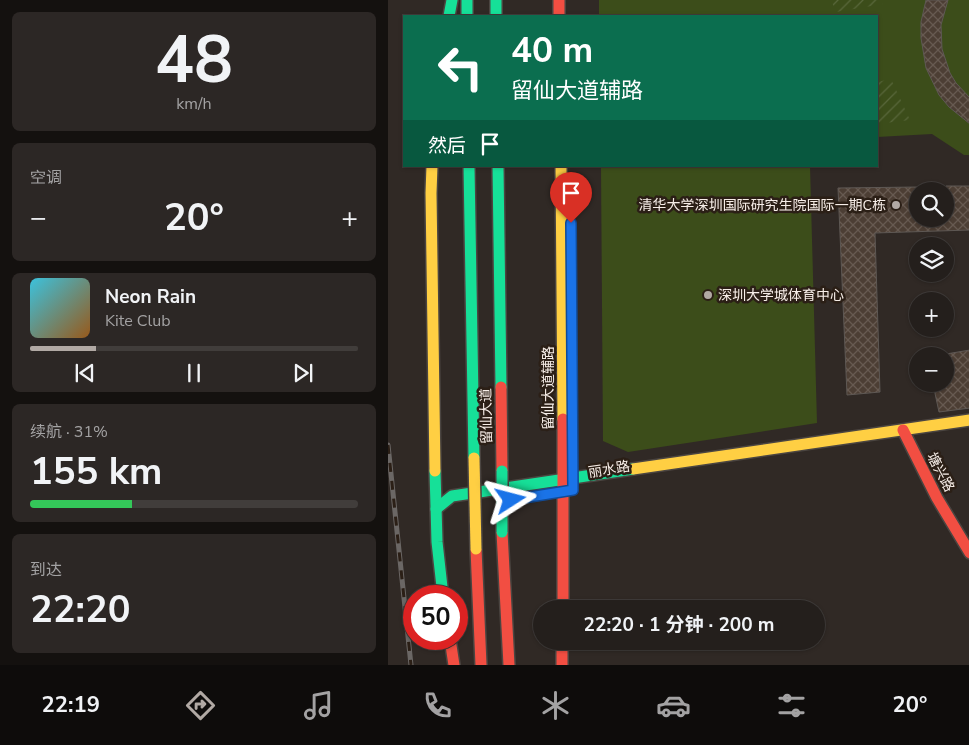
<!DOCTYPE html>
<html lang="zh">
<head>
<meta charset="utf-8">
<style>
	body { margin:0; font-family:"Nunito Sans","Noto Sans SC",sans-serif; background:#2c2725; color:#f1f3f6; height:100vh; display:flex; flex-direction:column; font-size:19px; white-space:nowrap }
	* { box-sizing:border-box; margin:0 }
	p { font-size:16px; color:#a3a2a3 }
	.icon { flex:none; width:28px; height:28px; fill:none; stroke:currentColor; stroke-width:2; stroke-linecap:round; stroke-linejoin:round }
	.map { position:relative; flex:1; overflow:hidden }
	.details { display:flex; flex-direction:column; gap:12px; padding:12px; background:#14110f; width:388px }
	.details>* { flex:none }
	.banner { position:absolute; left:15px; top:15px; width:475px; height:152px; border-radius:0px; box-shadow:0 1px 4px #0004,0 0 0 1px #413d3b; background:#0b6e4f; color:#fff; overflow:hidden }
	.tools { position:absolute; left:521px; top:182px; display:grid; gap:10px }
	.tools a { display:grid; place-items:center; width:45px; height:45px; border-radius:50%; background:#241f1c; box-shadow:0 1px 4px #0004,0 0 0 1px #413d3b; font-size:25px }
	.speed { position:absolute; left:15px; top:585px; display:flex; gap:10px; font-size:25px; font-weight:700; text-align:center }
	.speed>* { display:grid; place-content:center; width:65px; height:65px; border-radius:50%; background:#241f1c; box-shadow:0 1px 4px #0004,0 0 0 1px #413d3b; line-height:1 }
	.speed .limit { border:8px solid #d22; background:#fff; color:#111 }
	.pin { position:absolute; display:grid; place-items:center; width:42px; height:42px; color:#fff; margin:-51px -21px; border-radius:50% 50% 50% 0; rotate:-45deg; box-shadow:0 0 5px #0007 }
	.pin .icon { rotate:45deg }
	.me { position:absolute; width:55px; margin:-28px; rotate:81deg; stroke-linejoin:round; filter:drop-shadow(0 0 4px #0008) }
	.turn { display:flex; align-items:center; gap:18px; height:105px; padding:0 25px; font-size:22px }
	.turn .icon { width:65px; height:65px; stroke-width:2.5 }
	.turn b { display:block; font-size:35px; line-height:42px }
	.then { display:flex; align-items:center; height:48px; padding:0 25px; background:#0003; gap:10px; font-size:19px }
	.big { font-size:38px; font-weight:700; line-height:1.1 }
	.details .card { flex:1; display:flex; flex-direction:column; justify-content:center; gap:8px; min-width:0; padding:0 18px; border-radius:8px; background:#2c2725 }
	.details .dial { align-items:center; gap:0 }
	.dial b { font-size:65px; line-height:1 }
	.song { display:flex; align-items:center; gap:15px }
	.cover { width:60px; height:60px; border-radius:8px; background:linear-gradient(135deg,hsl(190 70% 55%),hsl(30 70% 35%)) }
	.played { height:5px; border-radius:2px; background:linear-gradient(90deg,#b1a9a4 20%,#413d3b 20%) }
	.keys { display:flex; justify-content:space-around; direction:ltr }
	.heat { display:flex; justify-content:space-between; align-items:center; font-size:28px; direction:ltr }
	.charge { height:8px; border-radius:4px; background:linear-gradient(90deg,#34c759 31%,#413d3b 0) }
	.trip { position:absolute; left:145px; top:600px; width:292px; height:50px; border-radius:25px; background:#241f1c; box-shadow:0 1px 4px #0004,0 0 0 1px #413d3b; font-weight:700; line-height:50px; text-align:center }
	.dock { display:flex; height:80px; justify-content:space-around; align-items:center; background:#0e0c0b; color:#a3a2a3 }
	.dock .icon { width:35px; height:35px }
	.dock .current { color:#b1a9a4 }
	.dock b { font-size:22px; color:#f1f3f6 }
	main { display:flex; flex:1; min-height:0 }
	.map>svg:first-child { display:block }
	.grass { fill:#3c4d1a }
	.garden { fill:url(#garden-furrows) }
	.building { fill:url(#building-cross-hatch); stroke:#5e5854 }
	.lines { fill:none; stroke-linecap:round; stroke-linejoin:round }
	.fast-casing { stroke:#4b4541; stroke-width:14 }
	.slow-casing { stroke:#4b4541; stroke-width:14 }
	.jam-casing { stroke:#4b4541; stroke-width:14 }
	.fast { stroke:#16e098; stroke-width:11 }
	.slow { stroke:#ffcf43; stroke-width:11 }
	.jam { stroke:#f24e42; stroke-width:11 }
	.rail-casing { stroke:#6b6765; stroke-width:5 }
	.rail { stroke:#2b1f16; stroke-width:3; stroke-dasharray:9; stroke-linecap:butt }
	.fast-bridge-casing { stroke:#4b4541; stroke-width:14; stroke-linecap:butt }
	.slow-bridge-casing { stroke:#4b4541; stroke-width:14; stroke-linecap:butt }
	.fast-bridge { stroke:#16e098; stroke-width:11 }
	.slow-bridge { stroke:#ffcf43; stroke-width:11 }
	.route-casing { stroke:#114b97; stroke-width:12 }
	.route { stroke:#1a73e8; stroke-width:9 }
	.poi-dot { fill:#b1a9a4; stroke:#2b1f16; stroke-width:2 }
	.labels { text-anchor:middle; stroke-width:5; stroke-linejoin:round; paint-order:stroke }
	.poi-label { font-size:14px; fill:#f7eee8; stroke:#2b1f16; text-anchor:end }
	.street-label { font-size:14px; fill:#f7eee8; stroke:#2b1f16 }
</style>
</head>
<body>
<main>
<section class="details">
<div class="card dial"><b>48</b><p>km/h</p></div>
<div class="card"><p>空调</p>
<div class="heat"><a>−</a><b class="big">20°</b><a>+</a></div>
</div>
<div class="card">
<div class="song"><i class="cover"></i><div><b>Neon Rain</b><p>Kite Club</p></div></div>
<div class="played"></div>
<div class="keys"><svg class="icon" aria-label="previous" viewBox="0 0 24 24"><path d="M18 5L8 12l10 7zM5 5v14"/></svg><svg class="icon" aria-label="pause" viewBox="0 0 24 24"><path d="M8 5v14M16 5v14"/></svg><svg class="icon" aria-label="next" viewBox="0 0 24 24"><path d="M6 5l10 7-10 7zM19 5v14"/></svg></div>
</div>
<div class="card"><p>续航 · 31%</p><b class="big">155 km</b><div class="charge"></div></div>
<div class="card"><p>到达</p><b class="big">22:20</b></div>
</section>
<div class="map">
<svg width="582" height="665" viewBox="0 0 582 665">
	<defs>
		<pattern id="garden-furrows" width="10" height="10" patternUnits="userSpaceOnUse" patternTransform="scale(1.25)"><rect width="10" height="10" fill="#3c4d1a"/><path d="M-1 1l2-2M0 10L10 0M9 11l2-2" fill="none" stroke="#59673b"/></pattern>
		<pattern id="building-cross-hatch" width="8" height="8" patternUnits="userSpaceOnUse" patternTransform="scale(1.25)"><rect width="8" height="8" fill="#4c3e34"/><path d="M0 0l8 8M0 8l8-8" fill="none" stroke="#675a51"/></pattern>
	</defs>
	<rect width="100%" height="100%" fill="#302925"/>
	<!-- grass -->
	<g class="grass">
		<polygon points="211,0 581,0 581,155 576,155 544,134 489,137 489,16 211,16"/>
		<polygon points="213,166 422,166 429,423 240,452 215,441"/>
	</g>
	<!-- garden -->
	<g class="garden">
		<polygon points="443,0 495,0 495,4 448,12"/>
		<polygon points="503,79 522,120 489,124 489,82"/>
	</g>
	<!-- building -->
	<g class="building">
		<polygon points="538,0 560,0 553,25 554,49 562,73 568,83 582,98 582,124 561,107 551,95 538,68 533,38 533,22"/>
		<polygon points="558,186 582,186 582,230 487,233 492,392 459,395 450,188 530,187 530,219 558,219"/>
		<polygon points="582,350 582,408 551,412 545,384 558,384 558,354"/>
	</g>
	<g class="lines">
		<!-- fast casing -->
		<g class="fast-casing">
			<g id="fast">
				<polyline points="79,0 79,16"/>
				<polyline points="108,0 108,16"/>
				<polyline points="61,16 64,0"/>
				<polyline points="81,166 86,458"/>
				<polyline points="110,166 113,387"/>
				<polyline points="47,471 49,542 55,596"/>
				<polyline points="48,509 64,496 245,469"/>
			</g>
		</g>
		<!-- slow casing -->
		<g class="slow-casing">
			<g id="slow">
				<polyline points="44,166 43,193 47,471"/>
				<polyline points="173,166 175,419"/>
				<polyline points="245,469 582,420"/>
			</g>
		</g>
		<!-- jam casing -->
		<g class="jam-casing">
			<g id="jam">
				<polyline points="171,0 171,16"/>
				<polyline points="113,387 114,471"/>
				<polyline points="515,430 549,498 582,553"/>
				<polyline points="114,532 121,665"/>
				<polyline points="88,549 93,665"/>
				<polyline points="175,609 175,419"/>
				<polyline points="62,639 66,665"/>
				<polyline points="174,641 174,665"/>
			</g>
		</g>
		<!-- fast -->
		<use href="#fast" class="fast"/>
		<!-- slow -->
		<use href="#slow" class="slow"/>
		<!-- jam -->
		<use href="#jam" class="jam"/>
		<!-- rail casing -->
		<g class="rail-casing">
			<polyline id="rail" points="0,445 23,665"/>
		</g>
		<!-- rail -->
		<use href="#rail" class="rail"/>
		<!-- fast-bridge casing -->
		<g class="fast-bridge-casing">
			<polyline id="fast-bridge" points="114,471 114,532"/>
		</g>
		<!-- slow-bridge casing -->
		<g class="slow-bridge-casing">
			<polyline id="slow-bridge" points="86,458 88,549"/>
		</g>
		<!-- fast-bridge -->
		<use href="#fast-bridge" class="fast-bridge"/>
		<!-- slow-bridge -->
		<use href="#slow-bridge" class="slow-bridge"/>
	</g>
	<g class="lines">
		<!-- route casing -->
		<g class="route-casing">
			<polyline id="route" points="123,500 185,490 183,223"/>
		</g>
		<!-- route -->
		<use href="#route" class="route"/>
	</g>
	<!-- markers -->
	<g class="poi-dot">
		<circle cx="508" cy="205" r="5"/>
		<circle cx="320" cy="295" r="5"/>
	</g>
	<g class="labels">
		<!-- poi labels -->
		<g class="poi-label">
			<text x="498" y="210">清华大学深圳国际研究生院国际一期C栋</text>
			<text x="330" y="300" text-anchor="start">深圳大学城体育中心</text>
		</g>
		<!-- street labels -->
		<g class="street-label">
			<text transform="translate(160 388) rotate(-90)" y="5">留仙大道辅路</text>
			<text transform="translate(98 416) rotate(-91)" y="5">留仙大道</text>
			<text transform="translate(221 469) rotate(-9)" y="5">丽水路</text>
			<text transform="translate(553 472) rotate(62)" y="5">塘兴路</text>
		</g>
	</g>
</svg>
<div class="tools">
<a><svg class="icon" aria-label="search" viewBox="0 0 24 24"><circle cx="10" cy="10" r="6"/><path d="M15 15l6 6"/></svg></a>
<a><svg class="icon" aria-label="layers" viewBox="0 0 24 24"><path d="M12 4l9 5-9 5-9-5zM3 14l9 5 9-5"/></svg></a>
<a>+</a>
<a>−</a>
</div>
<div class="speed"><div class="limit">50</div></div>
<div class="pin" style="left:183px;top:223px;background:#d93025"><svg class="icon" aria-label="arrive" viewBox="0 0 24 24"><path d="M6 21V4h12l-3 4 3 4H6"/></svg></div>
<svg class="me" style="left:123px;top:500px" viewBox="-20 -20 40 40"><path d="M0-17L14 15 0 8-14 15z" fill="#1a73e8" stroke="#fff" stroke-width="4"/></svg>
<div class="trip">22:20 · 1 分钟 · 200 m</div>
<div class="banner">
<div class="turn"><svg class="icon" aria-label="left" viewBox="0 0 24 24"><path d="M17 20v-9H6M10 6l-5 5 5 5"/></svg><div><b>40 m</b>留仙大道辅路</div></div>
<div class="then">然后<svg class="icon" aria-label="arrive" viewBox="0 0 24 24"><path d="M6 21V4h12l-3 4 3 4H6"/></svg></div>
</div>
</div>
</main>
<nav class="dock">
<b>22:19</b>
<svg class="icon current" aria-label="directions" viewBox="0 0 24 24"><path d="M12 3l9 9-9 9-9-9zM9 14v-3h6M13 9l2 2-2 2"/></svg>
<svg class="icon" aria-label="music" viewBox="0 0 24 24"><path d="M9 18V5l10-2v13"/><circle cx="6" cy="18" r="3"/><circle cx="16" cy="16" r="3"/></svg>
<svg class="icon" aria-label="phone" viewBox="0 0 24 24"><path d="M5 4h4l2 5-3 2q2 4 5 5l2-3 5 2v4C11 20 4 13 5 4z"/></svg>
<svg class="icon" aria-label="climate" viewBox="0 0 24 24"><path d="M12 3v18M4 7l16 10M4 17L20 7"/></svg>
<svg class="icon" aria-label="car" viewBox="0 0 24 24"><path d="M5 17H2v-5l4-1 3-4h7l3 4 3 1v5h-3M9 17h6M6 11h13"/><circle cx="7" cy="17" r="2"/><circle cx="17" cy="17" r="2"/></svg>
<svg class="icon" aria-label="filters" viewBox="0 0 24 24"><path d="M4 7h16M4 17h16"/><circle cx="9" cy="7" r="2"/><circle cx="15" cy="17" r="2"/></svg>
<b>20°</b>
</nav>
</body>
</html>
